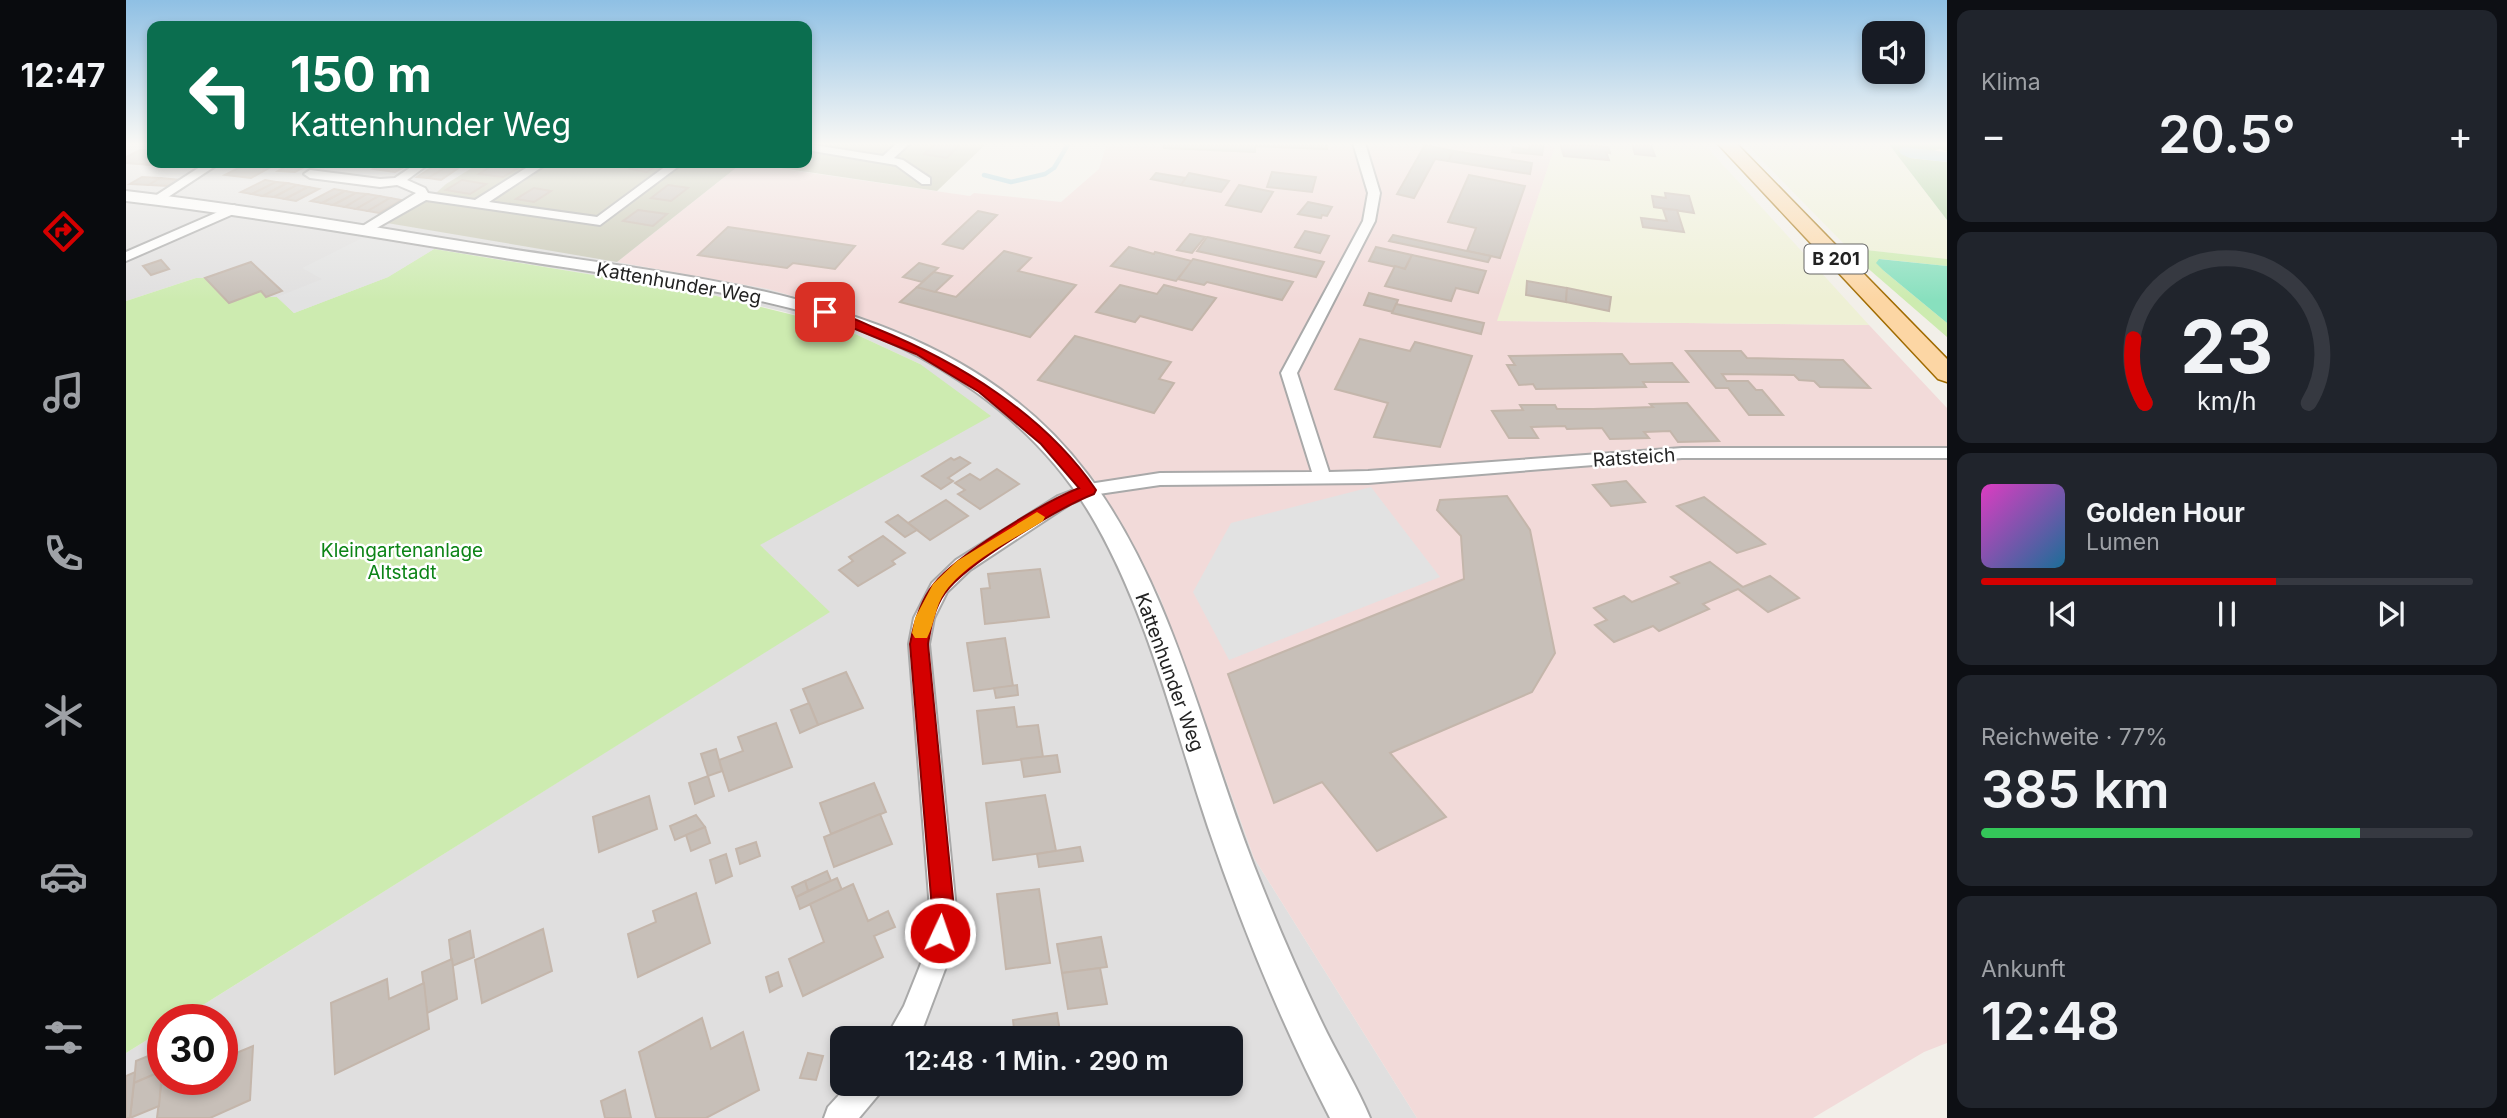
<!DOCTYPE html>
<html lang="de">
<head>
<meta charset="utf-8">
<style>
	body { margin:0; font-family:Inter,sans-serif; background:#20242c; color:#f1f3f6; height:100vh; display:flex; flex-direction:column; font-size:26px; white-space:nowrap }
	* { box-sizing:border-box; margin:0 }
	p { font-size:23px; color:#9ea1a6 }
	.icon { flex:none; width:38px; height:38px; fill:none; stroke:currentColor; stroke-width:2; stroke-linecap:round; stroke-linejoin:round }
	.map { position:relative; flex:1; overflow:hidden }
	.side { display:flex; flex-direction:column; gap:10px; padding:10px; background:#0d0f14; width:560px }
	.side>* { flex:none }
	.banner { position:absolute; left:21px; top:21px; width:665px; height:147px; border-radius:14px; box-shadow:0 4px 10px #0003; background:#0b6e4f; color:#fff; overflow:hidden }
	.controls { position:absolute; left:1736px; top:21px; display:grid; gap:14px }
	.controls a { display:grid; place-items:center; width:63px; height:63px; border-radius:14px; background:#171b24; box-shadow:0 4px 10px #0003; font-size:35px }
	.speed { position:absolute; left:21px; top:1004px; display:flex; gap:14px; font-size:35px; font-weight:700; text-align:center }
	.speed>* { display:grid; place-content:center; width:91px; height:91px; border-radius:50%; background:#171b24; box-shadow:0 4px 10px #0003; line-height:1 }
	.speed .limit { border:10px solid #d22; background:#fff; color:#111 }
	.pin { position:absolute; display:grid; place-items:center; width:60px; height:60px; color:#fff; margin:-30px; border-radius:14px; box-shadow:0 4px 10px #0006 }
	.me { position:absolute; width:77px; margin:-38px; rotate:3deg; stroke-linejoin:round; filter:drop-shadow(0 0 5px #0008) }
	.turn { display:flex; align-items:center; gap:24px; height:147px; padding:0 28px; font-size:32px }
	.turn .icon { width:91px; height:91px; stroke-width:2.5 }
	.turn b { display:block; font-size:49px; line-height:60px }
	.big { font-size:52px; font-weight:600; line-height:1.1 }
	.side .tile { flex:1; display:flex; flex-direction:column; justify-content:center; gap:10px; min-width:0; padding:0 24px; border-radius:14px; background:#20242c }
	.side .dial { align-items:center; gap:0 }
	.dial svg { height:182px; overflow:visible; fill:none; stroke:#363941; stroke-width:7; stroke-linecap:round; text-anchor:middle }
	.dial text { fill:#f1f3f6; stroke:none }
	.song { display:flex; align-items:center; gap:21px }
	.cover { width:84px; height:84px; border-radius:10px; background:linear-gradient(135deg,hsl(310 70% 55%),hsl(200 70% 35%)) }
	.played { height:7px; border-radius:4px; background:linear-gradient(90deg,#d40000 60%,#363941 60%) }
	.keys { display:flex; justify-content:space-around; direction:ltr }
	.heat { display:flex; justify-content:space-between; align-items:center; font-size:38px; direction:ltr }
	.charge { height:10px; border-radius:5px; background:linear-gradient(90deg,#34c759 77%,#363941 0) }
	.trip { position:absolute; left:704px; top:1026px; width:413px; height:70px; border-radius:14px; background:#171b24; box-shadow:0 4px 10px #0003; font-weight:600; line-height:70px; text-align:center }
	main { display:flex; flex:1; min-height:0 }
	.tab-bar { display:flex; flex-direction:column; width:126px; justify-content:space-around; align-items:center; background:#090b0e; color:#9ea1a6 }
	.tab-bar .icon { width:49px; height:49px }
	.tab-bar .selected { color:#d40000 }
	.tab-bar b { font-size:32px; color:#f1f3f6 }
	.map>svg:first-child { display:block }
	.residential { fill:#e0dfdf; fill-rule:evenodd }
	.commercial { fill:#f2dad9 }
	.construction { fill:#c7c7b4 }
	.farmland { fill:#eef0d5 }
	.grass { fill:#cdebb0 }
	.forest { fill:#add19e }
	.pitch { fill:#88e0be }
	.parking { fill:#e2e2e2 }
	.water { fill:#aad3df }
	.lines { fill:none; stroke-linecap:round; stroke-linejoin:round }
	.stream { stroke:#aad3df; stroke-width:4.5 }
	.building { fill:#c7bfb8; stroke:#c4b6ab; stroke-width:2 }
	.minor-casing { stroke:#a9a9a9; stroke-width:4 }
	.tertiary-casing { stroke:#a9a9a9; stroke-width:4 }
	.primary-casing { stroke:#a06b00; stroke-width:3 }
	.minor { fill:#fff; fill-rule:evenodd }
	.tertiary { fill:#fff; fill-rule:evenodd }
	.primary { fill:#fcd6a4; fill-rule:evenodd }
	.route { fill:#d40000; stroke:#8a0000; stroke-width:2 }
	.slow { fill:#f59e0b }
	.labels { text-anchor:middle; stroke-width:5; stroke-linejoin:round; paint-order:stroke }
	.shield { fill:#fff; stroke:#646464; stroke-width:2 }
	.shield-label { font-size:18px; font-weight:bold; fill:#222 }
	.street-label { font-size:19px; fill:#222; stroke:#fff }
	.park-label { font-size:19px; fill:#0c8416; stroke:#fff }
</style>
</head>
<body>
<main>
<nav class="tab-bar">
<b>12:47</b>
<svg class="icon selected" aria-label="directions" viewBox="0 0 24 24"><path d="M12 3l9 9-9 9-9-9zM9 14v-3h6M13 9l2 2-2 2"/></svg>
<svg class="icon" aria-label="music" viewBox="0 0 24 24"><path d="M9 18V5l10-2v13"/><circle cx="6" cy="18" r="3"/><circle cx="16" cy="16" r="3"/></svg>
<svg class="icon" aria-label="phone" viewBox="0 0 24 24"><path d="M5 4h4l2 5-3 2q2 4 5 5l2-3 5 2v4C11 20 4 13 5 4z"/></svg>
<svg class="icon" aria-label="climate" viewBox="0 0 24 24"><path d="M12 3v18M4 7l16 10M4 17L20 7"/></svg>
<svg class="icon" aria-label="car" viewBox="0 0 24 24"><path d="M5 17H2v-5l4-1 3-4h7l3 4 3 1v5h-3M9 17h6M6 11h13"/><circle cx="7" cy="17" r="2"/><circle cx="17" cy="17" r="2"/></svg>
<svg class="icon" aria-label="filters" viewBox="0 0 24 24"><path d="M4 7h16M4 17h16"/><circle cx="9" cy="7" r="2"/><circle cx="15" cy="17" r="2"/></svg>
</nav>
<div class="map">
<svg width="1821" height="1118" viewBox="0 0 1821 1118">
	<rect width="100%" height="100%" fill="#f2efe9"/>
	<!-- residential -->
	<path class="residential" d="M0,143H26V163H616L492,262L642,289L728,314L788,337L851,370L899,407L931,438L973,485L1034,597L1128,858L1291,1118H0V1053L37,1030V1080H96V1020H53L703,612L633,545L794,364L712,326L655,311L578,293L308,249L262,277L168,313L151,297L103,303L70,278L0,301ZM716,1038H1104V1083H716Z"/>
	<!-- commercial -->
	<polygon class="commercial" points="981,143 1430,143 1372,321 1743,325 1821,408 1821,1043 1798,1052 1687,1118 1291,1118 1128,858 1034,597 973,485 931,438 899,407 851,371 788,337 728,314 642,289 491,262 616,163 844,196 848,193 935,202 973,169"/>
	<!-- construction -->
	<g class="construction">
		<polygon points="681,143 861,143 811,191 621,163 681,163"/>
		<polygon points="354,163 616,163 491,262 261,223 301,201 320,184"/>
	</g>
	<!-- farmland -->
	<g class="farmland">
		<polygon points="1430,143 1577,143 1743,325 1371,321"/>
		<polygon points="1619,143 1762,143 1821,220 1821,259 1722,248"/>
	</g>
	<!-- grass -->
	<g class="grass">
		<polygon points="1722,248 1821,259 1821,266 1754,259 1758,271 1821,323 1821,337 1730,258"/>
		<polygon points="308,249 578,293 712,326 794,364 865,416 634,545 704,612 53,1020 37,1020 37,1030 0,1053 0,301 70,278 79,278 103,302 135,291 140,297 151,297 168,313 262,277"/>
	</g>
	<!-- forest -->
	<polygon class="forest" points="1762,143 1821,143 1821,152 1814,149 1784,158 1821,162 1821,220"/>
	<!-- pitch -->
	<polygon class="pitch" points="1753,259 1821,266 1821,323 1758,271 1750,263"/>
	<!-- parking -->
	<g class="parking">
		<polygon points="236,238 308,249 262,277 168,313 151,297 196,279 176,268"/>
		<polygon points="1245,487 1314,577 1103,660 1067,592 1105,523"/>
	</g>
	<!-- water -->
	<polygon class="water" points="1777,147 1821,152 1821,162 1784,158 1775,154 1773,150"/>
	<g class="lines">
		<!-- stream -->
		<polyline class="stream" points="858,175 885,182 919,174 928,168 943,143"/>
	</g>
	<!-- building -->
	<g class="building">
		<polygon points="810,143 836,143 821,158 798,154"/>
		<polygon points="1038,143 1200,143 1201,149 1129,146 1129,152 1038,148"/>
		<polygon points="1404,143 1418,143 1416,155 1386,152 1387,147 1403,150"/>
		<polygon points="1434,143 1482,147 1484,153 1480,152 1483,160 1438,156"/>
		<polygon points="1506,143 1524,143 1529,156 1509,154"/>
		<polygon points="1299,145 1328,151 1322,161 1309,159 1288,198 1271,194"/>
		<polygon points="14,150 26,151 26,163 29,163 25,165 0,163 0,157"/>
		<polygon points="1328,151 1406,163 1404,174 1322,161"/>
		<polygon points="122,163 152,163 125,178 99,175"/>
		<polygon points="258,163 280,166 269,172 247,169"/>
		<polygon points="503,163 534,163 521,172 504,169 511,165"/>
		<polygon points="368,164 392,168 377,177 353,174"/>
		<polygon points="162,165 166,165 178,167 169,172 152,171"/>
		<polygon points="308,166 319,168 302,178 291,177"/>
		<polygon points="319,168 331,169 315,180 302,178"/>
		<polygon points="1146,172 1190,177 1186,192 1141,187"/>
		<polygon points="1030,173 1060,178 1055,185 1025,179"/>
		<polygon points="1063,173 1103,181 1095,192 1055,185"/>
		<polygon points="1343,175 1399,186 1374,258 1341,251 1350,228 1322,222"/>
		<polygon points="16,177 34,178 23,185 4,184"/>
		<polygon points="34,178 54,180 42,186 23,185"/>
		<polygon points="139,180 150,182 126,194 115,192"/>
		<polygon points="336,180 360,184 344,194 320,190"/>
		<polygon points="150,182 161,183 137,196 126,194"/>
		<polygon points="161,183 171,185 148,197 137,196"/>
		<polygon points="171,185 182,187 159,199 148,197"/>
		<polygon points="542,185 562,188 545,201 525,198"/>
		<polygon points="1113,185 1147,192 1135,212 1100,205"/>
		<polygon points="182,187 193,189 170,201 159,199"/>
		<polygon points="408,188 425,191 408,202 390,199"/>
		<polygon points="208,189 219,191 196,203 185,201"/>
		<polygon points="219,191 230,193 207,205 196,203"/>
		<polygon points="230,193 241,194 219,207 207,205"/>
		<polygon points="1539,193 1563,196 1568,213 1528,207 1526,196 1540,198"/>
		<polygon points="241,194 253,196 230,209 219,207"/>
		<polygon points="253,196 264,198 242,211 230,209"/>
		<polygon points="264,198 275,200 253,213 242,211"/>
		<polygon points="1182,202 1206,207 1201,216 1196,215 1195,218 1172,214"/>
		<polygon points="1537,209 1551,210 1558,232 1517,227 1515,218 1541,221"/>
		<polygon points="512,210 541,214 527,226 497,221"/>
		<polygon points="852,211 871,215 837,249 817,244"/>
		<polygon points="602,227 729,246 709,269 667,263 661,268 572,255"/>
		<polygon points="1179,231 1203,236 1194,253 1169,247"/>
		<polygon points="1064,234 1079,237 1066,253 1051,250"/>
		<polygon points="1267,235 1341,251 1365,256 1362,262 1263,241"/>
		<polygon points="1081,237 1198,262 1190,277 1071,251"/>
		<polygon points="1003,247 1028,254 1029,252 1066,261 1050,281 985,266"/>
		<polygon points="1250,247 1286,255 1279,269 1243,261"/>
		<polygon points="878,251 905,258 892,271 950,285 904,337 774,302 791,287 830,297"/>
		<polygon points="1286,255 1360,271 1352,293 1330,288 1325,301 1259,286 1269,266 1279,269"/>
		<polygon points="1067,259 1167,282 1156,300 1081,282 1078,285 1052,279"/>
		<polygon points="35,260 43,269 25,275 17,266"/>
		<polygon points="125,262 156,291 140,297 135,291 103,303 79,278"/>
		<polygon points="793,263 812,268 796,282 777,277"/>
		<polygon points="808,272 826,276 809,292 791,287"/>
		<polygon points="1401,281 1441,288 1440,302 1400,295"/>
		<polygon points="994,285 1031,294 1038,285 1090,298 1066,330 1014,316 1009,322 970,312"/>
		<polygon points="1441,288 1485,297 1483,311 1440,302"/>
		<polygon points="1243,293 1272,300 1267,312 1238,305"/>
		<polygon points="1270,304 1358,323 1355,334 1266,313"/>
		<polygon points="949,336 1045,362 1033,379 1048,383 1028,413 912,380"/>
		<polygon points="1234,339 1284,351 1289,342 1346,356 1314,447 1248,437 1262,403 1209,389"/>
		<polygon points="1560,351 1615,351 1621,358 1717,360 1744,388 1694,387 1688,381 1673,380 1668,375 1596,374 1601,381 1622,381 1630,390 1636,390 1657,415 1623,415 1602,388 1590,388"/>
		<polygon points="1496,354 1504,364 1546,363 1562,382 1517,382 1520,387 1410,389 1407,384 1393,385 1381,365 1389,365 1383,356"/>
		<polygon points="1561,403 1593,441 1552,442 1544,431 1518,432 1523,438 1484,439 1476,428 1441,429 1439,426 1405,427 1412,438 1383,438 1366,411 1397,410 1394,405 1429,405 1431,409 1467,409 1527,407 1524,404"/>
		<polygon points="834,457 844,463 822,478 827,481 815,489 796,476 825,458 828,460"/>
		<polygon points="871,469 893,484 854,509 832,494 839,490 829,483 844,474 854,480"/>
		<polygon points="1500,481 1519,502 1485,506 1467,485"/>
		<polygon points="1381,496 1404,530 1429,653 1406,692 1264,753 1320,817 1251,851 1196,782 1148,803 1102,674 1338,579 1335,536 1311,510 1314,500"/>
		<polygon points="1578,497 1639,544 1611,553 1551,506"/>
		<polygon points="820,500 842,516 804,540 782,523"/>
		<polygon points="772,515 782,523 791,530 779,537 760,522"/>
		<polygon points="757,536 779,553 766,561 769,564 732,586 713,570 727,561 723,557"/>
		<polygon points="1584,562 1617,587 1644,576 1673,598 1642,612 1612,589 1577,604 1583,609 1533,631 1527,626 1488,642 1469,625 1481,620 1468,608 1498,596 1506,602 1553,583 1545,577"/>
		<polygon points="914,569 923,617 859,624 855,589 864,588 862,574"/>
		<polygon points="879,638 887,686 848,691 841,643"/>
		<polygon points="720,672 737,708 692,725 677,689"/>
		<polygon points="891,685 892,695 870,698 868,688"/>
		<polygon points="683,703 692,725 674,733 665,710"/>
		<polygon points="888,707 891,727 912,725 917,757 857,764 851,711"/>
		<polygon points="650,723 666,767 603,791 593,760 617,751 612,737"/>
		<polygon points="590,749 596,771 582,776 575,754"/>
		<polygon points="931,755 934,772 898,777 895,759"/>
		<polygon points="582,776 588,796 569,804 563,783"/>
		<polygon points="748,783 760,812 705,834 694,803"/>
		<polygon points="919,795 930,851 867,860 860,803"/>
		<polygon points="523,796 531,829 473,852 467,817"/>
		<polygon points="754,814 766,844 708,867 698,837"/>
		<polygon points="570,815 579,827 549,840 544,826"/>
		<polygon points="579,827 584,843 565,851 560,835"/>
		<polygon points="630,842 634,856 614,864 610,849"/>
		<polygon points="954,847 957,861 913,867 911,854"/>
		<polygon points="600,854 606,876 590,883 584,860"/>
		<polygon points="701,871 705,881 682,891 679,881"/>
		<polygon points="711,878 716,890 674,909 670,897"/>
		<polygon points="679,881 682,891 670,897 666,887"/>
		<polygon points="727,884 742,921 762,911 769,927 748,936 757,957 677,996 663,959 698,942 684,904"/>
		<polygon points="913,889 924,963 880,969 871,894"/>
		<polygon points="570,893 584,943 512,977 502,934 530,922 527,911"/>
		<polygon points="417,929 426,971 356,1003 349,960"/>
		<polygon points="344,931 348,957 326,966 323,940"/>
		<polygon points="975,937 981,967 936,973 931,944"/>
		<polygon points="326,959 331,999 301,1013 296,972"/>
		<polygon points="974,968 981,1004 942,1009 936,973"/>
		<polygon points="652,972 656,986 644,992 640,977"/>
		<polygon points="261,979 263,999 298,983 303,1029 209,1074 205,1003"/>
		<polygon points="931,1013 935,1038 889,1038 887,1020"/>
		<polygon points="576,1018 585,1049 617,1032 633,1090 580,1118 530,1118 513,1052"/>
		<polygon points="127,1046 124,1100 84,1118 31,1118 35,1085 47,1080 96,1080 96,1059"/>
		<polygon points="37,1050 36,1071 8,1083 10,1061"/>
		<polygon points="682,1053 697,1056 690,1080 674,1078"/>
		<polygon points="36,1071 33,1106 4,1118 8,1083"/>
		<polygon points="9,1072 4,1118 0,1118 0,1076"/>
		<polygon points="499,1090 505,1118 479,1118 475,1101"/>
	</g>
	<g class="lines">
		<!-- minor casing -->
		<g class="minor-casing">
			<g id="minor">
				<polygon points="771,143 784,143 768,158 777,160 804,178 804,184 796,184 770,165 681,150 681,144 757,156"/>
				<polygon points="1227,143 1239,143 1254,193 1249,221 1171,373 1203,472 1242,471 1556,448 1821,448 1821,458 1556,458 1242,483 1034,485 966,495 944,504 844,570 821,592 808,618 803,644 830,909 824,956 798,1025 790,1038 760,1038 778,1006 798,956 804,909 783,644 788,618 806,583 830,560 932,496 963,484 1034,473 1186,472 1155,373 1237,221 1242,193"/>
				<polygon points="80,163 94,163 36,201 26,198"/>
				<polygon points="291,163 304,163 281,180 299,188 302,193 349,200 408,163 422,163 363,202 471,217 544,163 557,163 474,225 300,200 240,234 234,230 235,227 290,193 271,185 254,187 184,178 178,174 184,170 254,179 269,178"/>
				<polygon points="108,205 114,209 112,212 0,261 0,252"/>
				<polygon points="724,1083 759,1083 754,1093 733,1118 698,1118 702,1107"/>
			</g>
		</g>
		<!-- tertiary casing -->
		<g class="tertiary-casing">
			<path id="tertiary" d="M0,191C127,206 252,228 378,248C582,281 827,295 962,475C1047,589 1077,735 1128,866C1150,922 1174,978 1201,1033C1215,1061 1232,1089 1244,1118H1204C1156,1025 1116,927 1082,827C1048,726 1023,618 970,524C912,420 803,347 690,315C589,286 482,275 379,258C253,238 127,216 0,201Z"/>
		</g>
		<!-- primary casing -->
		<g class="primary-casing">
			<polygon id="primary" points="1591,143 1610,143 1821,359 1821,382 1812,379"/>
		</g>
		<!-- minor -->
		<use href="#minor" class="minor"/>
		<!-- tertiary -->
		<use href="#tertiary" class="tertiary"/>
		<!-- primary -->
		<use href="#primary" class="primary"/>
	</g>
	<!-- sky -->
	<linearGradient id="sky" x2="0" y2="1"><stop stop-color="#8fc0e4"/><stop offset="0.48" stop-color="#f9f8f5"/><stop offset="1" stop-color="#f9f8f5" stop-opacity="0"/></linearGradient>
	<rect width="1821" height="300" fill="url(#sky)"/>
	<!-- route -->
	<path class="route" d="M699,308C716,313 733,321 749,328C833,362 918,414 970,490L968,494C934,507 840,564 819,593C808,608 805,626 802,644L828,909L822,940L814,943L807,940L803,933L806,909L784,644C788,623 794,601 808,584C831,555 918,502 953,488L915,444L853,392L790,354L695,315L693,312Z"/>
	<!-- slow -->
	<path class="slow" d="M911,512L919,517L917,521C885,541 842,561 819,592C809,606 809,623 801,638H789L786,633L789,618L807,584L831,561Z"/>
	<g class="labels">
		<!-- shield labels -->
		<rect class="shield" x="1678.5" y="244.5" width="63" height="29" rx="5"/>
		<g class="shield-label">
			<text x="1710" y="265">B 201</text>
		</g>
		<!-- street labels -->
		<g class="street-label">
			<text transform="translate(553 283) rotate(10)" y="7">Kattenhunder Weg</text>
			<text transform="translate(1508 457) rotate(-4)" y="7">Ratsteich</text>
			<text transform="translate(1044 672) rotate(70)" y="7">Kattenhunder Weg</text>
		</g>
		<!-- park labels -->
		<g class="park-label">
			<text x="276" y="557">Kleingartenanlage<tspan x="276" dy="22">Altstadt</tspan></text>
		</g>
	</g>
</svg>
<div class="controls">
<a><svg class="icon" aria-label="sound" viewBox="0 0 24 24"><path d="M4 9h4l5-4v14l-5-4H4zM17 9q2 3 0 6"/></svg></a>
</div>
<div class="speed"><div class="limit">30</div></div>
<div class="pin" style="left:699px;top:312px;background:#d93025"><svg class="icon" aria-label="arrive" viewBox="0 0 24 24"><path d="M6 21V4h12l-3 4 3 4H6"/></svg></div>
<svg class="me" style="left:814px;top:933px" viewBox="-20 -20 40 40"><circle r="17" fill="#d40000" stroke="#fff" stroke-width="3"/><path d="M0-11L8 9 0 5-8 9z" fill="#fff"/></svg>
<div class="trip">12:48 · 1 Min. · 290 m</div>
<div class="banner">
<div class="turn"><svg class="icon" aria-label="left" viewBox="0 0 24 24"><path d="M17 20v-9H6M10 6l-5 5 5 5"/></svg><div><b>150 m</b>Kattenhunder Weg</div></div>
</div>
</div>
<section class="side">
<div class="tile"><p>Klima</p>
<div class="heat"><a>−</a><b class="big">20.5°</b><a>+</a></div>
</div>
<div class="tile dial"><svg viewBox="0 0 100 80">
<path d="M14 69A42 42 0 1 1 86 69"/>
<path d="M14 69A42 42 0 0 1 9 41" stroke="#d40000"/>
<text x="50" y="56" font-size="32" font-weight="700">23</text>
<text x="50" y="72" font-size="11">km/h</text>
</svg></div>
<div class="tile">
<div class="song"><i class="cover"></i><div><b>Golden Hour</b><p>Lumen</p></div></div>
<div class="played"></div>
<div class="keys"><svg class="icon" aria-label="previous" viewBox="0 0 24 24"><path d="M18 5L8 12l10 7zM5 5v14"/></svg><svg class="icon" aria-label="pause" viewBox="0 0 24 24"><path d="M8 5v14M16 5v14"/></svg><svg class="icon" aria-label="next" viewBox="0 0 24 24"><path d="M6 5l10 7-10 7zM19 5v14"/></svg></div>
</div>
<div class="tile"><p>Reichweite · 77%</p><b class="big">385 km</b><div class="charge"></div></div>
<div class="tile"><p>Ankunft</p><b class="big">12:48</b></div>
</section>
</main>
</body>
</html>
